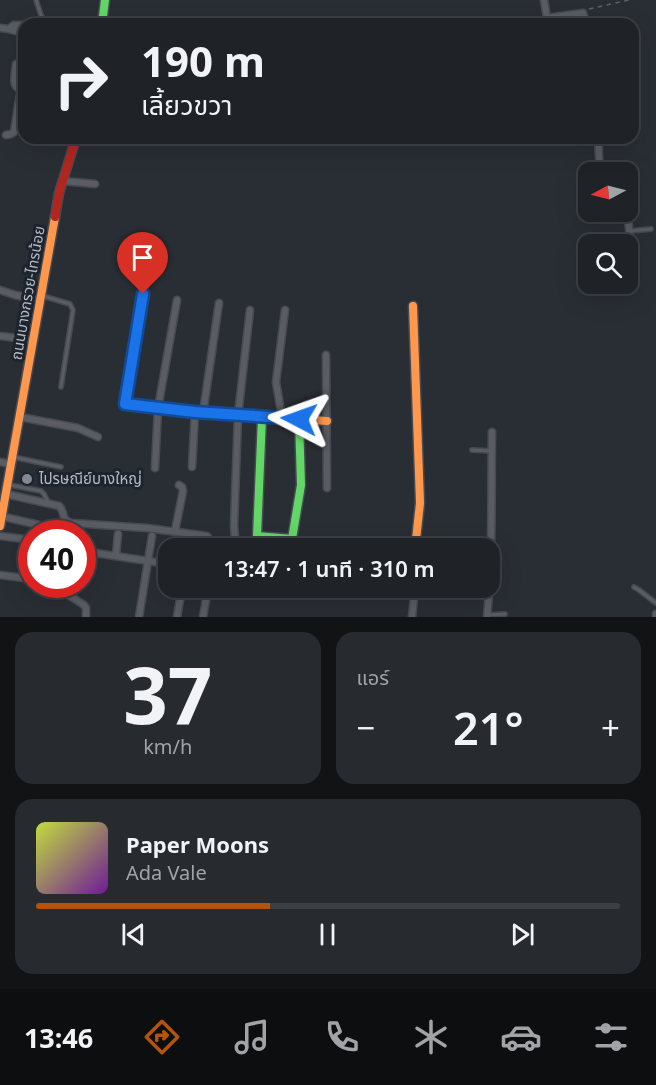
<!DOCTYPE html>
<html lang="th">
<head>
<meta charset="utf-8">
<style>
	body { margin:0; font-family:"Noto Sans","Noto Sans Thai",sans-serif; background:#272a2f; color:#f1f3f6; height:100vh; display:flex; flex-direction:column; font-size:22px; white-space:nowrap }
	* { box-sizing:border-box; margin:0 }
	p { font-size:20px; color:#a1a4a7 }
	.icon { flex:none; width:33px; height:33px; fill:none; stroke:currentColor; stroke-width:2; stroke-linecap:round; stroke-linejoin:round }
	.map { position:relative; height:617px; overflow:hidden }
	.side { display:flex; flex-direction:column; gap:15px; padding:15px; background:#111315; flex:1 }
	.side>* { flex:none }
	.hud { position:absolute; left:18px; top:18px; width:621px; height:126px; border-radius:18px; box-shadow:0 6px 24px #0002,0 0 0 2px #3c3f44; background:#1f2227; color:#f1f3f6; overflow:hidden }
	.needle { width:39px; rotate:263deg }
	.buttons { position:absolute; left:578px; top:162px; display:grid; gap:12px }
	.buttons a { display:grid; place-items:center; width:60px; height:60px; border-radius:12px; background:#1f2227; box-shadow:0 6px 24px #0002,0 0 0 2px #3c3f44; font-size:30px }
	.speed { position:absolute; left:18px; top:520px; display:flex; gap:12px; font-size:30px; font-weight:700; text-align:center }
	.speed>* { display:grid; place-content:center; width:78px; height:78px; border-radius:50%; background:#1f2227; box-shadow:0 6px 24px #0002,0 0 0 2px #3c3f44; line-height:1 }
	.speed .limit { border:9px solid #d22; background:#fff; color:#111 }
	.pin { position:absolute; display:grid; place-items:center; width:51px; height:51px; color:#fff; margin:-62px -26px; border-radius:50% 50% 50% 0; rotate:-45deg; box-shadow:0 0 6px #0007 }
	.pin .icon { rotate:45deg }
	.me { position:absolute; width:66px; margin:-33px; rotate:274deg; stroke-linejoin:round; filter:drop-shadow(0 0 4px #0008) }
	.turn { display:flex; align-items:center; gap:21px; height:126px; padding:0 24px; font-size:27px }
	.turn .icon { width:78px; height:78px; stroke-width:2.5 }
	.turn b { display:block; font-size:42px; line-height:51px }
	.big { font-size:45px; font-weight:600; line-height:1.1 }
	.side .widget { flex:1; display:flex; flex-direction:column; justify-content:center; gap:9px; min-width:0; padding:0 21px; border-radius:18px; background:#272a2f }
	.side .dial { align-items:center; gap:0 }
	.dial b { font-size:78px; line-height:1 }
	.song { display:flex; align-items:center; gap:18px }
	.cover { width:72px; height:72px; border-radius:9px; background:linear-gradient(135deg,hsl(70 70% 55%),hsl(280 70% 35%)) }
	.played { height:6px; border-radius:3px; background:linear-gradient(90deg,#b45309 40%,#3c3f44 40%) }
	.keys { display:flex; justify-content:space-around; direction:ltr }
	.heat { display:flex; justify-content:space-between; align-items:center; font-size:33px; direction:ltr }
	.side .tiles { flex:1; display:grid; gap:15px; grid-template-columns:1fr 1fr }
	.widget:last-child { grid-column:span 2 }
	.trip { position:absolute; left:158px; top:538px; width:342px; height:60px; border-radius:18px; background:#1f2227; box-shadow:0 6px 24px #0002,0 0 0 2px #3c3f44; font-weight:600; line-height:60px; text-align:center }
	.menu { display:flex; height:96px; justify-content:space-around; align-items:center; background:#0c0e10; color:#a1a4a7 }
	.menu .icon { width:42px; height:42px }
	.menu .current { color:#b45309 }
	.menu b { font-size:27px; color:#f1f3f6 }
	.map>svg:first-child { display:block }
	.lines { fill:none; stroke-linecap:round; stroke-linejoin:round }
	.lane-casing { stroke:#474a51; stroke-width:6 }
	.street-casing { stroke:#474a51; stroke-width:9 }
	.fast-casing { stroke:#474a51; stroke-width:11 }
	.slow-casing { stroke:#474a51; stroke-width:11 }
	.jam-casing { stroke:#474a51; stroke-width:11 }
	.path { stroke:#5b6064; stroke-width:1.5; stroke-dasharray:4.5 4.5; stroke-linecap:butt }
	.lane { stroke:#595c62; stroke-width:3 }
	.street { stroke:#595c62; stroke-width:6 }
	.fast { stroke:#63d668; stroke-width:8 }
	.slow { stroke:#ff974d; stroke-width:8 }
	.jam { stroke:#b3261e; stroke-width:8 }
	.route-casing { stroke:#114b97; stroke-width:15 }
	.route { stroke:#1a73e8; stroke-width:10 }
	.poi-dot { fill:#838992; stroke:#1e242e; stroke-width:2 }
	.labels { text-anchor:middle; stroke-width:6; stroke-linejoin:round; paint-order:stroke }
	.street-label { font-size:15px; fill:#b4bac4; stroke:#1e242e }
	.poi-label { font-size:15px; fill:#b4bac4; stroke:#1e242e; text-anchor:start }
</style>
</head>
<body>
<div class="map">
<svg width="656" height="617" viewBox="0 0 656 617">
	<rect width="100%" height="100%" fill="#292e34"/>
	<g class="lines">
		<!-- lane casing -->
		<g class="lane-casing">
			<g id="lane">
				<polyline points="36,0 41,15 46,24"/>
				<polyline points="580,185 588,186"/>
				<polyline points="630,231 651,229"/>
				<polyline points="43,296 70,304 73,310 61,387"/>
				<polyline points="472,450 491,451"/>
				<polyline points="13,457 61,467"/>
				<polyline points="10,485 41,491 44,494 48,502"/>
				<polyline points="634,587 639,590 656,603"/>
				<polyline points="488,615 505,614"/>
			</g>
		</g>
		<!-- street casing -->
		<g class="street-casing">
			<g id="street">
				<polyline points="544,0 548,24"/>
				<polyline points="547,18 583,13 586,24"/>
				<path d="M0,28C9,28 15,32 24,32"/>
				<polyline points="10,28 14,25 24,25"/>
				<path d="M16,64C15,76 10,88 24,91"/>
				<polyline points="6,135 11,134 14,132 20,94 21,90"/>
				<polyline points="598,138 600,172"/>
				<polyline points="63,181 95,184"/>
				<polyline points="627,209 635,285"/>
				<polyline points="0,290 15,295 40,300"/>
				<polyline points="0,336 33,340"/>
				<polyline points="326,355 327,488"/>
				<polyline points="203,413 219,303"/>
				<polyline points="20,417 78,428 98,437"/>
				<polyline points="282,418 276,382 285,310"/>
				<polyline points="0,462 11,464"/>
				<polyline points="192,467 195,412"/>
				<polyline points="155,468 158,408 177,300"/>
				<path d="M6,494L59,506C66,512 60,520 72,523L147,528L207,536L213,544L214,549"/>
				<polyline points="0,516 39,525"/>
				<polyline points="175,531 183,491 182,487 179,485"/>
				<polyline points="80,534 80,530"/>
				<polyline points="0,536 32,540"/>
				<polyline points="192,549 193,542"/>
				<polyline points="236,549 234,526 238,415 250,310"/>
				<polyline points="82,551 168,564"/>
				<polyline points="116,555 118,534"/>
				<polyline points="0,575 32,579"/>
				<polyline points="53,585 84,605 86,608 86,617"/>
				<polyline points="139,617 152,536"/>
				<polyline points="177,617 182,588"/>
				<polyline points="203,617 208,588"/>
				<polyline points="412,617 415,588"/>
				<path d="M487,617C493,555 491,494 492,432"/>
				<polyline points="656,617 656,614"/>
			</g>
		</g>
		<!-- fast casing -->
		<g class="fast-casing">
			<g id="fast">
				<polyline points="102,24 105,0"/>
				<polyline points="262,417 257,536 292,539 301,485 299,419"/>
			</g>
		</g>
		<!-- slow casing -->
		<g class="slow-casing">
			<g id="slow">
				<polyline points="143,294 125,404 195,412 327,421"/>
				<polyline points="413,306 420,503 415,549"/>
				<polyline points="0,526 55,217"/>
			</g>
		</g>
		<!-- jam casing -->
		<g class="jam-casing">
			<polyline id="jam" points="55,217 59,193 76,138"/>
		</g>
		<!-- path -->
		<polyline class="path" points="589,9 629,0"/>
		<!-- lane -->
		<use href="#lane" class="lane"/>
		<!-- street -->
		<use href="#street" class="street"/>
		<!-- fast -->
		<use href="#fast" class="fast"/>
		<!-- slow -->
		<use href="#slow" class="slow"/>
		<!-- jam -->
		<use href="#jam" class="jam"/>
	</g>
	<g class="lines">
		<!-- route casing -->
		<g class="route-casing">
			<polyline id="route" points="143,294 125,404 195,412 299,419"/>
		</g>
		<!-- route -->
		<use href="#route" class="route"/>
	</g>
	<!-- markers -->
	<circle class="poi-dot" cx="27" cy="479" r="6"/>
	<g class="labels">
		<!-- street labels -->
		<g class="street-label">
			<text transform="translate(28 293) rotate(-80)" y="5">ถนนบางกรวย-ไทรน้อย</text>
		</g>
		<!-- poi labels -->
		<g class="poi-label">
			<text x="39" y="484">ไปรษณีย์บางใหญ่</text>
		</g>
	</g>
</svg>
<div class="buttons">
<a><svg class="needle" viewBox="-14 -14 28 28"><path d="M0-13l5 13h-10z" fill="#e53935"/><path d="M0 13l5-13h-10z" fill="#a1a4a7"/></svg></a>
<a><svg class="icon" aria-label="search" viewBox="0 0 24 24"><circle cx="10" cy="10" r="6"/><path d="M15 15l6 6"/></svg></a>
</div>
<div class="speed"><div class="limit">40</div></div>
<div class="pin" style="left:143px;top:294px;background:#d93025"><svg class="icon" aria-label="arrive" viewBox="0 0 24 24"><path d="M6 21V4h12l-3 4 3 4H6"/></svg></div>
<svg class="me" style="left:299px;top:419px" viewBox="-20 -20 40 40"><path d="M0-17L14 15 0 8-14 15z" fill="#1a73e8" stroke="#fff" stroke-width="4"/></svg>
<div class="trip">13:47 · 1 นาที · 310 m</div>
<div class="hud">
<div class="turn"><svg class="icon" aria-label="right" viewBox="0 0 24 24"><path d="M7 20v-9h11M14 6l5 5-5 5"/></svg><div><b>190 m</b>เลี้ยวขวา</div></div>
</div>
</div>
<section class="side">
<div class="tiles">
<div class="widget dial"><b>37</b><p>km/h</p></div>
<div class="widget"><p>แอร์</p>
<div class="heat"><a>−</a><b class="big">21°</b><a>+</a></div>
</div>
<div class="widget">
<div class="song"><i class="cover"></i><div><b>Paper Moons</b><p>Ada Vale</p></div></div>
<div class="played"></div>
<div class="keys"><svg class="icon" aria-label="previous" viewBox="0 0 24 24"><path d="M18 5L8 12l10 7zM5 5v14"/></svg><svg class="icon" aria-label="pause" viewBox="0 0 24 24"><path d="M8 5v14M16 5v14"/></svg><svg class="icon" aria-label="next" viewBox="0 0 24 24"><path d="M6 5l10 7-10 7zM19 5v14"/></svg></div>
</div>
</div>
</section>
<nav class="menu">
<b>13:46</b>
<svg class="icon current" aria-label="directions" viewBox="0 0 24 24"><path d="M12 3l9 9-9 9-9-9zM9 14v-3h6M13 9l2 2-2 2"/></svg>
<svg class="icon" aria-label="music" viewBox="0 0 24 24"><path d="M9 18V5l10-2v13"/><circle cx="6" cy="18" r="3"/><circle cx="16" cy="16" r="3"/></svg>
<svg class="icon" aria-label="phone" viewBox="0 0 24 24"><path d="M5 4h4l2 5-3 2q2 4 5 5l2-3 5 2v4C11 20 4 13 5 4z"/></svg>
<svg class="icon" aria-label="climate" viewBox="0 0 24 24"><path d="M12 3v18M4 7l16 10M4 17L20 7"/></svg>
<svg class="icon" aria-label="car" viewBox="0 0 24 24"><path d="M5 17H2v-5l4-1 3-4h7l3 4 3 1v5h-3M9 17h6M6 11h13"/><circle cx="7" cy="17" r="2"/><circle cx="17" cy="17" r="2"/></svg>
<svg class="icon" aria-label="filters" viewBox="0 0 24 24"><path d="M4 7h16M4 17h16"/><circle cx="9" cy="7" r="2"/><circle cx="15" cy="17" r="2"/></svg>
</nav>
</body>
</html>
